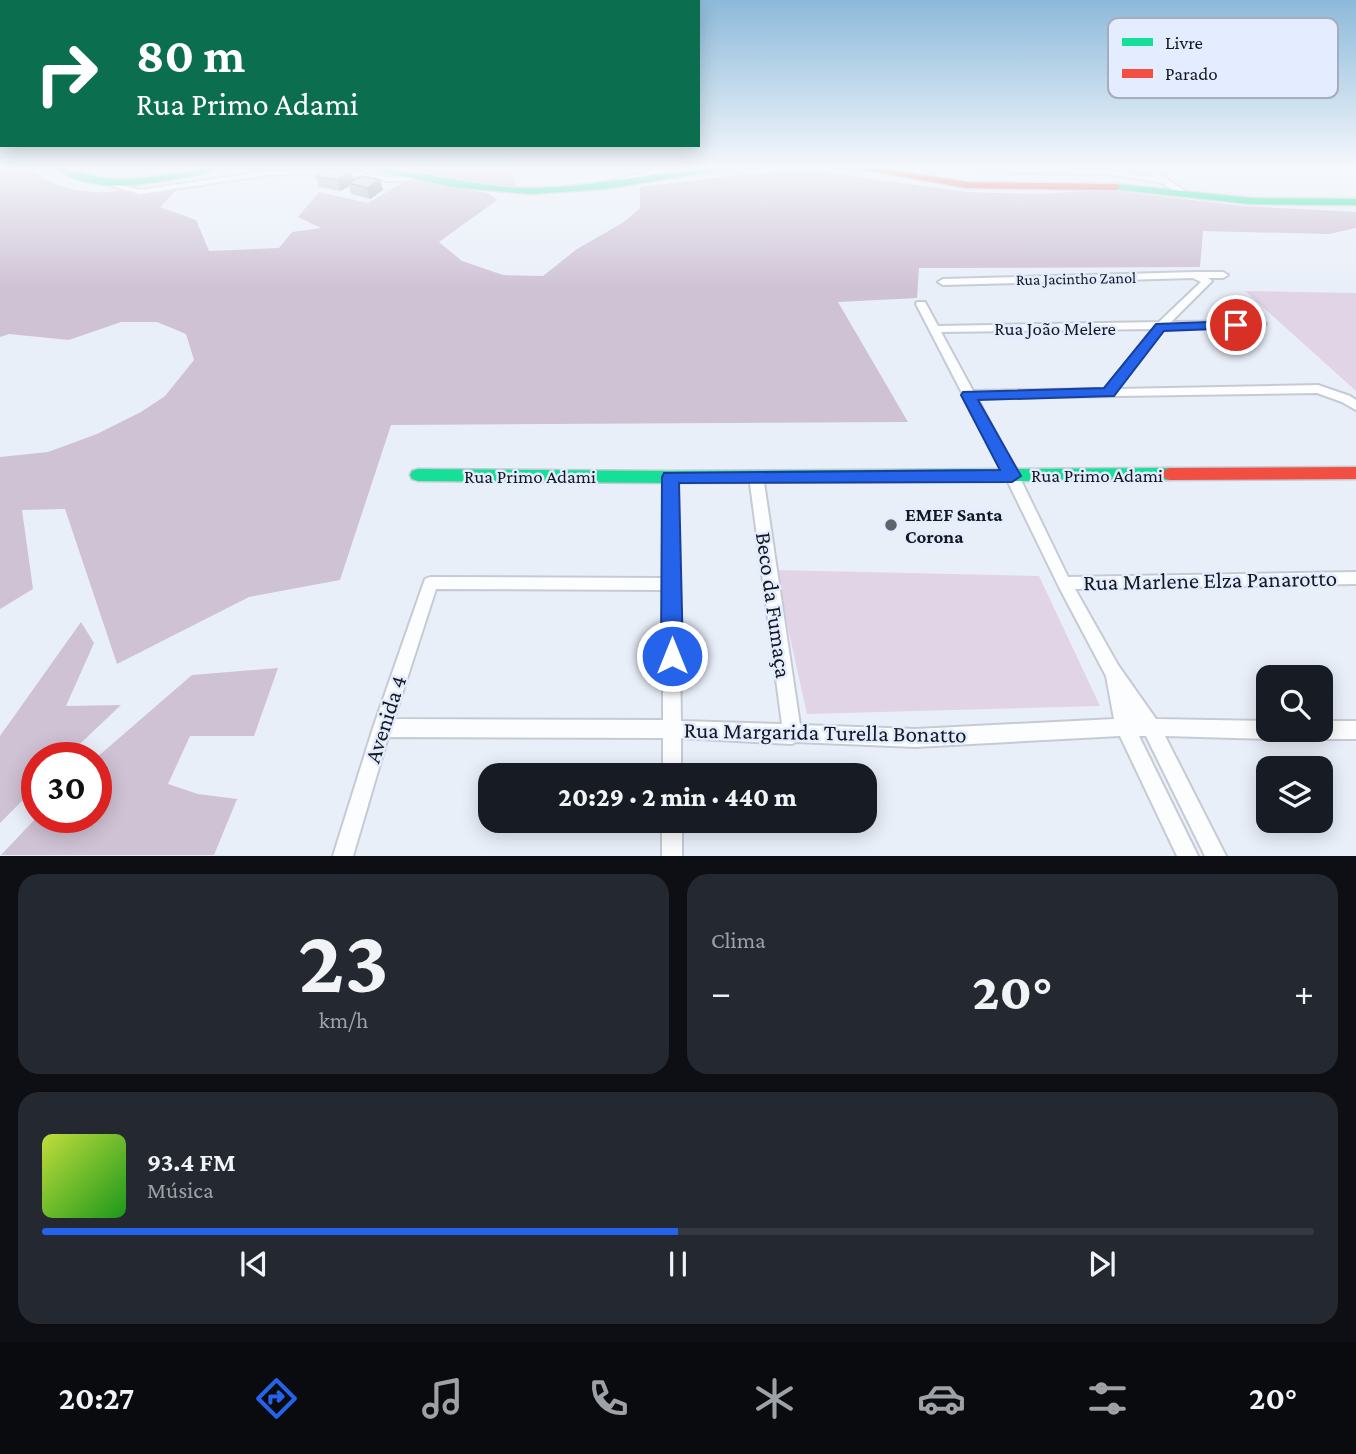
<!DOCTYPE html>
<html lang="pt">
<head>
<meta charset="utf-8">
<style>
	body { margin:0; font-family:"Crimson Pro",serif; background:#242831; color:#f1f3f6; height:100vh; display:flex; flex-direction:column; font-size:26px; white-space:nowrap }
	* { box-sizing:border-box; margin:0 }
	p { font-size:23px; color:#9ea1a6 }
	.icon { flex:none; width:38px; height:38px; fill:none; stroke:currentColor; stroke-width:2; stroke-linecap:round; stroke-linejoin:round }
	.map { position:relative; height:856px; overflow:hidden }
	.details { display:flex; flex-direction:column; gap:18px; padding:18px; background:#0d0f14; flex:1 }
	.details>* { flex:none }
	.hud { position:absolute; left:0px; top:0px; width:700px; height:147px; box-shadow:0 4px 18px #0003; background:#0b6e4f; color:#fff; overflow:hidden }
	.controls { position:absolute; left:1256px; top:665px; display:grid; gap:14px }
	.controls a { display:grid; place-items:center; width:77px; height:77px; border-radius:14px; background:#171b24; box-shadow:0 4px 18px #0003; font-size:35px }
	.speed { position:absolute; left:21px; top:742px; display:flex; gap:14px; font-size:35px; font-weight:700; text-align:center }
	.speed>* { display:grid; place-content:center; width:91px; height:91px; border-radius:50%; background:#171b24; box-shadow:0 4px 18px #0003; line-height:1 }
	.speed .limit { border:10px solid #d22; background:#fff; color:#111 }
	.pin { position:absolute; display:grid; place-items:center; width:60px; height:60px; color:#fff; margin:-30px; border:4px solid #fff; border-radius:50%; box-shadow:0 2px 7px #0007 }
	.me { position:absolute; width:77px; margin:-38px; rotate:0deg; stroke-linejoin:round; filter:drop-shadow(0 0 5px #0008) }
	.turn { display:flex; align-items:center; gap:24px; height:147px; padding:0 21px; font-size:32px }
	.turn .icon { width:91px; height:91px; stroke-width:2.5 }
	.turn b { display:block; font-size:49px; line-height:60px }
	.big { font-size:52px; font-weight:800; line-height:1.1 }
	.details .tile { flex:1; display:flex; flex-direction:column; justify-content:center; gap:10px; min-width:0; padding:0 24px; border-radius:21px; background:#242831 }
	.details .dial { align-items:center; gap:0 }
	.dial b { font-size:91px; line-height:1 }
	.song { display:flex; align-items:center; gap:21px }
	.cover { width:84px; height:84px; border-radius:10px; background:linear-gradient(135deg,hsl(70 70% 55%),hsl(120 70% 35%)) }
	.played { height:7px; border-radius:4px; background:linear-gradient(90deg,#2563eb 50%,#363941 50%) }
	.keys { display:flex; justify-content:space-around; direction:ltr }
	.heat { display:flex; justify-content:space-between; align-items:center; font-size:38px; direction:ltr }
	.details .tiles { flex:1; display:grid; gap:18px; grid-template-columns:1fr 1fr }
	.tile:last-child { grid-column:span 2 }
	.trip { position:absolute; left:478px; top:763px; width:399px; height:70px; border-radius:21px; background:#171b24; box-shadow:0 4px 18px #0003; font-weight:800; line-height:70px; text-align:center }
	.tab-bar { display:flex; height:112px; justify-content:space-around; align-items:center; background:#090b0e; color:#9ea1a6 }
	.tab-bar .icon { width:49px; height:49px }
	.tab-bar .active { color:#2563eb }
	.tab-bar b { font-size:32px; color:#f1f3f6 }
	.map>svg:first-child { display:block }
	.green { fill:#e1d4e7 }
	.forest { fill:#cfc2d5 }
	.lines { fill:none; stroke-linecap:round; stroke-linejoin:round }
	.street-casing { stroke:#c6cbd3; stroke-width:4 }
	.fast-casing { stroke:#c6cbd3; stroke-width:3 }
	.jam-casing { stroke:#c6cbd3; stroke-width:3 }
	.street { fill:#fcfdfe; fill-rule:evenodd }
	.fast { fill:#16e098; fill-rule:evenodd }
	.jam { fill:#f24e42; fill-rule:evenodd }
	.wall { fill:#afb2b8 }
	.shaded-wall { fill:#8f9196 }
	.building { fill:#cccfd6; stroke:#8f9196; stroke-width:2 }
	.route { fill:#2563eb; stroke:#184099; stroke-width:2 }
	.poi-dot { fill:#5f646b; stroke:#e3edff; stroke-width:2.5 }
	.labels { text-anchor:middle; stroke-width:5; stroke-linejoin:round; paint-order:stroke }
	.far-street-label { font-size:16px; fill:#15191f; stroke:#e3edff }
	.street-label { font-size:19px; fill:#15191f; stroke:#e3edff }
	.poi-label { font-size:19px; font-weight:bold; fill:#15191f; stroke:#e3edff; text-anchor:start }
	.near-street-label { font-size:23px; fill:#15191f; stroke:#e3edff }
	.key { fill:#e3edff; stroke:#a5adbc; stroke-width:2 }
	.key-label { font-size:19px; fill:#15191f }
</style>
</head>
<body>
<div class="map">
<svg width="1356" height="856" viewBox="0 0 1356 856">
	<rect width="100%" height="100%" fill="#e9eff9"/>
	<!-- green -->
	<g class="green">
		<polygon points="1245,291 1356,293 1356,391"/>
		<polygon points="775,570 1039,576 1100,706 807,714"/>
	</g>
	<!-- forest -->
	<g class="forest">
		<path d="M0,169H36L35,173C79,203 122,190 172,185L178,188L160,207L196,220L209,251L279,248L292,232L321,228L298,217L319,192L368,203L407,180L488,193L497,200L439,242L462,261L503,275L543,276L577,249L624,222L640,208V187L739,175L811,170L966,192L1040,194L1105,190L1243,206L1356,212V228L1329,234L1203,231L1200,267L919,268L917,298L838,302L908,422L391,425L340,580L249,597L117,664L65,509L22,510L33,589L0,609V457L48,452L97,434L141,412L165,396L194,360L186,334L157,322H121L69,340L9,334L0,337Z"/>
		<polygon points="417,169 507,169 512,171 517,189 412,174"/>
		<polygon points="81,622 94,643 66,706 121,705 65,758 37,758 37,786 0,823 0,736"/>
		<polygon points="278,668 254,736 190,736 168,784 198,794 237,799 214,855 1,855 37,817 96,817 96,758 192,675"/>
	</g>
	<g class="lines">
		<!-- street casing -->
		<g class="street-casing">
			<g id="street">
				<polygon points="660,169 675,169 607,185 603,183"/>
				<polygon points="983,169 1106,170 1154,177 1147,169 1155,169 1165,178 1190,194 1183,196 1160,182 1106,174 986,171"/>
				<polygon points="339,170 388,177 418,176 422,178 418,180 388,181 339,174 268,175 140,194 94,181 98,179 140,190 268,171"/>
				<path d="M1195,272H1223L1228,275L1223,278H1208L1212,281L1171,322L1261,321L1266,324L1261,327L1164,329L1117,389L1318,385L1350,396L1356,400V410L1342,402L1317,393L977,398L1019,476L1068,577L1356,572V584L1075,589L1118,665L1156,719L1269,721V730H1278L1275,736L1269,739L1165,736L1226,856H1205L1146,736H1139L1198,856H1177L1120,736L916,747L796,742L792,744L681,738V775H663V738L388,737L353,856H333L373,728L425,579L430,577L663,578V477L665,474H675L677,477L681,721L782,724L749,476L751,473H761L763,476L800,725L916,729L1114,719L1106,676L1059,587L1005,476L916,304L917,302H925L938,326L1159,322L1201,282L1193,278L943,285L938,282L943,279ZM1153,329L1105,389L973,391L941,332ZM436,589L663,590V720L394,719Z"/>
				<polygon points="1321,721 1356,721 1356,739 1291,739 1285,736 1282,730 1321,730"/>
				<rect x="662" y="821" width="20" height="35"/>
			</g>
		</g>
		<!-- fast casing -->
		<g class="fast-casing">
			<g id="fast">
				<path d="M57,169C77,169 96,179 117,179C150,180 183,169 216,169C208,174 195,175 185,177C145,185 92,194 57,169Z"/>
				<path d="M369,169C424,169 478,189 534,188C599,187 663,169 727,169L604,189L532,194L452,187Z"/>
				<polygon points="1116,184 1251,198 1356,199 1356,205 1251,204 1112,189 1111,187"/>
				<polygon points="1170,468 1176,470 1178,474 1176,478 1170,480 670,483 418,481 412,479 410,475 412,471 418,469 670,471"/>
			</g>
		</g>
		<!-- jam casing -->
		<g class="jam-casing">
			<g id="jam">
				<polygon points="859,169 884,169 967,182 1116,184 1121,187 1116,190 967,188"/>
				<polygon points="1356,467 1356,479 1170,480 1164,478 1162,474 1164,470 1170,468"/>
			</g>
		</g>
		<!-- street -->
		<use href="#street" class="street"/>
		<!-- fast -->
		<use href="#fast" class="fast"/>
		<!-- jam -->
		<use href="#jam" class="jam"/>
	</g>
	<!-- wall -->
	<polygon class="wall" points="351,173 353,180 383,190 370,199 351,194 349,186 340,191 319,187 316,177"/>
	<!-- shaded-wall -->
	<g class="shaded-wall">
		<polygon points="351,173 354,183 348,183 349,186 340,191 337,180"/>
		<polygon points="380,180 383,190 370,199 367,188"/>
	</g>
	<!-- building -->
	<g class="building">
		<polygon points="324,169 333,169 351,173 337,180 316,177"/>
		<polygon points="361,176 380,180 367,188 348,183"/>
	</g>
	<!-- sky -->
	<linearGradient id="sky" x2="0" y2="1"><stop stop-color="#8cbada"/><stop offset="0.58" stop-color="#f5f8fc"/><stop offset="1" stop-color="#f5f8fc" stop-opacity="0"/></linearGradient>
	<rect width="1356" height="289" fill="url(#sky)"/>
	<!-- route -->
	<polygon class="route" points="1236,321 1240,322 1240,328 1164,331 1114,396 978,400 1021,476 1012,482 679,483 683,656 679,663 672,666 664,663 661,656 662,477 664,473 1000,470 961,395 963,392 1104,388 1156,324"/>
	<!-- markers -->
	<circle class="poi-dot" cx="891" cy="525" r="7"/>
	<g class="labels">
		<!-- far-street labels -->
		<g class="far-street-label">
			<text transform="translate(1076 278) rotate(-1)" y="6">Rua Jacintho Zanol</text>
		</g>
		<!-- street labels -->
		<g class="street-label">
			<text x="1055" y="335">Rua João Melere</text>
			<text x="1097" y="482">Rua Primo Adami</text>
			<text x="530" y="483">Rua Primo Adami</text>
		</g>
		<!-- poi labels -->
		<g class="poi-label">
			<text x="905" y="521">EMEF Santa<tspan x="905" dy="22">Corona</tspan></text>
		</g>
		<!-- near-street labels -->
		<g class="near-street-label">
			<text transform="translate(1210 580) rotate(-1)" y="8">Rua Marlene Elza Panarotto</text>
			<text transform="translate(774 605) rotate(82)" y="8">Beco da Fumaça</text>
			<text transform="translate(385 719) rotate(-72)" y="8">Avenida 4</text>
			<text transform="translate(825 732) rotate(1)" y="8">Rua Margarida Turella Bonatto</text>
		</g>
	</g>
	<!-- legend -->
	<rect x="1108" y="18" width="230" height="80" rx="10" class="key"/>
	<rect x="1122" y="38" width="31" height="8" fill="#16e098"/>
	<rect x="1122" y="69" width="31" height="9" fill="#f24e42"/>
	<g class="key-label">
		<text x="1165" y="49">Livre</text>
		<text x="1165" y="80">Parado</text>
	</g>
</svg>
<div class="controls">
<a><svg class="icon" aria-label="search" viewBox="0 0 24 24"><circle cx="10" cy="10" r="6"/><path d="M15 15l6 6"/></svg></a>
<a><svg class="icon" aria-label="layers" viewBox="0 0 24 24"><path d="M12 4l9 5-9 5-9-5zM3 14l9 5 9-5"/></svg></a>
</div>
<div class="speed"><div class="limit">30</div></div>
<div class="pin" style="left:1236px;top:325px;background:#d93025"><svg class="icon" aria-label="arrive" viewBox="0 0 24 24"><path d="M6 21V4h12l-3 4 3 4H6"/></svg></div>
<svg class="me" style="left:672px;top:656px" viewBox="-20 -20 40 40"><circle r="17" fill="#2563eb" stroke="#fff" stroke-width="3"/><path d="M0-11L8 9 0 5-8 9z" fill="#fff"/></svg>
<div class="trip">20:29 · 2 min · 440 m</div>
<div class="hud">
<div class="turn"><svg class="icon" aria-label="right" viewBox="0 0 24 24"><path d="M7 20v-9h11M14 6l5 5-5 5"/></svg><div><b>80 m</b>Rua Primo Adami</div></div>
</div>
</div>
<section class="details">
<div class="tiles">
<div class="tile dial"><b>23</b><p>km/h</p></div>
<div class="tile"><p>Clima</p>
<div class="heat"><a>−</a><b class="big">20°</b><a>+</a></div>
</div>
<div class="tile">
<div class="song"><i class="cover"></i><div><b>93.4 FM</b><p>Música</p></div></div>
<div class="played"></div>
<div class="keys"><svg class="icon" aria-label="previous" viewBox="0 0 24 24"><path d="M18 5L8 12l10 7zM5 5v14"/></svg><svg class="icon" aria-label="pause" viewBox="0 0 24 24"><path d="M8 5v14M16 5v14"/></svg><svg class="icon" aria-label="next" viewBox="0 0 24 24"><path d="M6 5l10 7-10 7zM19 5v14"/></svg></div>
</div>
</div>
</section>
<nav class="tab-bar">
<b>20:27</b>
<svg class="icon active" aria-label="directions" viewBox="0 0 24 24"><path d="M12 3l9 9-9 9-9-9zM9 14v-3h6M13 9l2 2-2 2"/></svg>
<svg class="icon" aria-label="music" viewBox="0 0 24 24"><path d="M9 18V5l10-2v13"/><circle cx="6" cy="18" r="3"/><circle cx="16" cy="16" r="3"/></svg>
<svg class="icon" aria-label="phone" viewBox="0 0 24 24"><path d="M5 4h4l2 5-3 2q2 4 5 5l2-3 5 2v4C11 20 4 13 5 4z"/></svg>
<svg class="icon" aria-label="climate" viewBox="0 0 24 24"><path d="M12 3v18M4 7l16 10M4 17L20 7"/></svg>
<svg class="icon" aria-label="car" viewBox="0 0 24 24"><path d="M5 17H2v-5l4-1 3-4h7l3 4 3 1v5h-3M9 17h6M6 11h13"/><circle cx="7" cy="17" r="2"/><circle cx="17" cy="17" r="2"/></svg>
<svg class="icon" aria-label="filters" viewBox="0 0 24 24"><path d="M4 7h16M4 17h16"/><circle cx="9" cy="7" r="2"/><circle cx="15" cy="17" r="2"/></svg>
<b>20°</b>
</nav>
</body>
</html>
